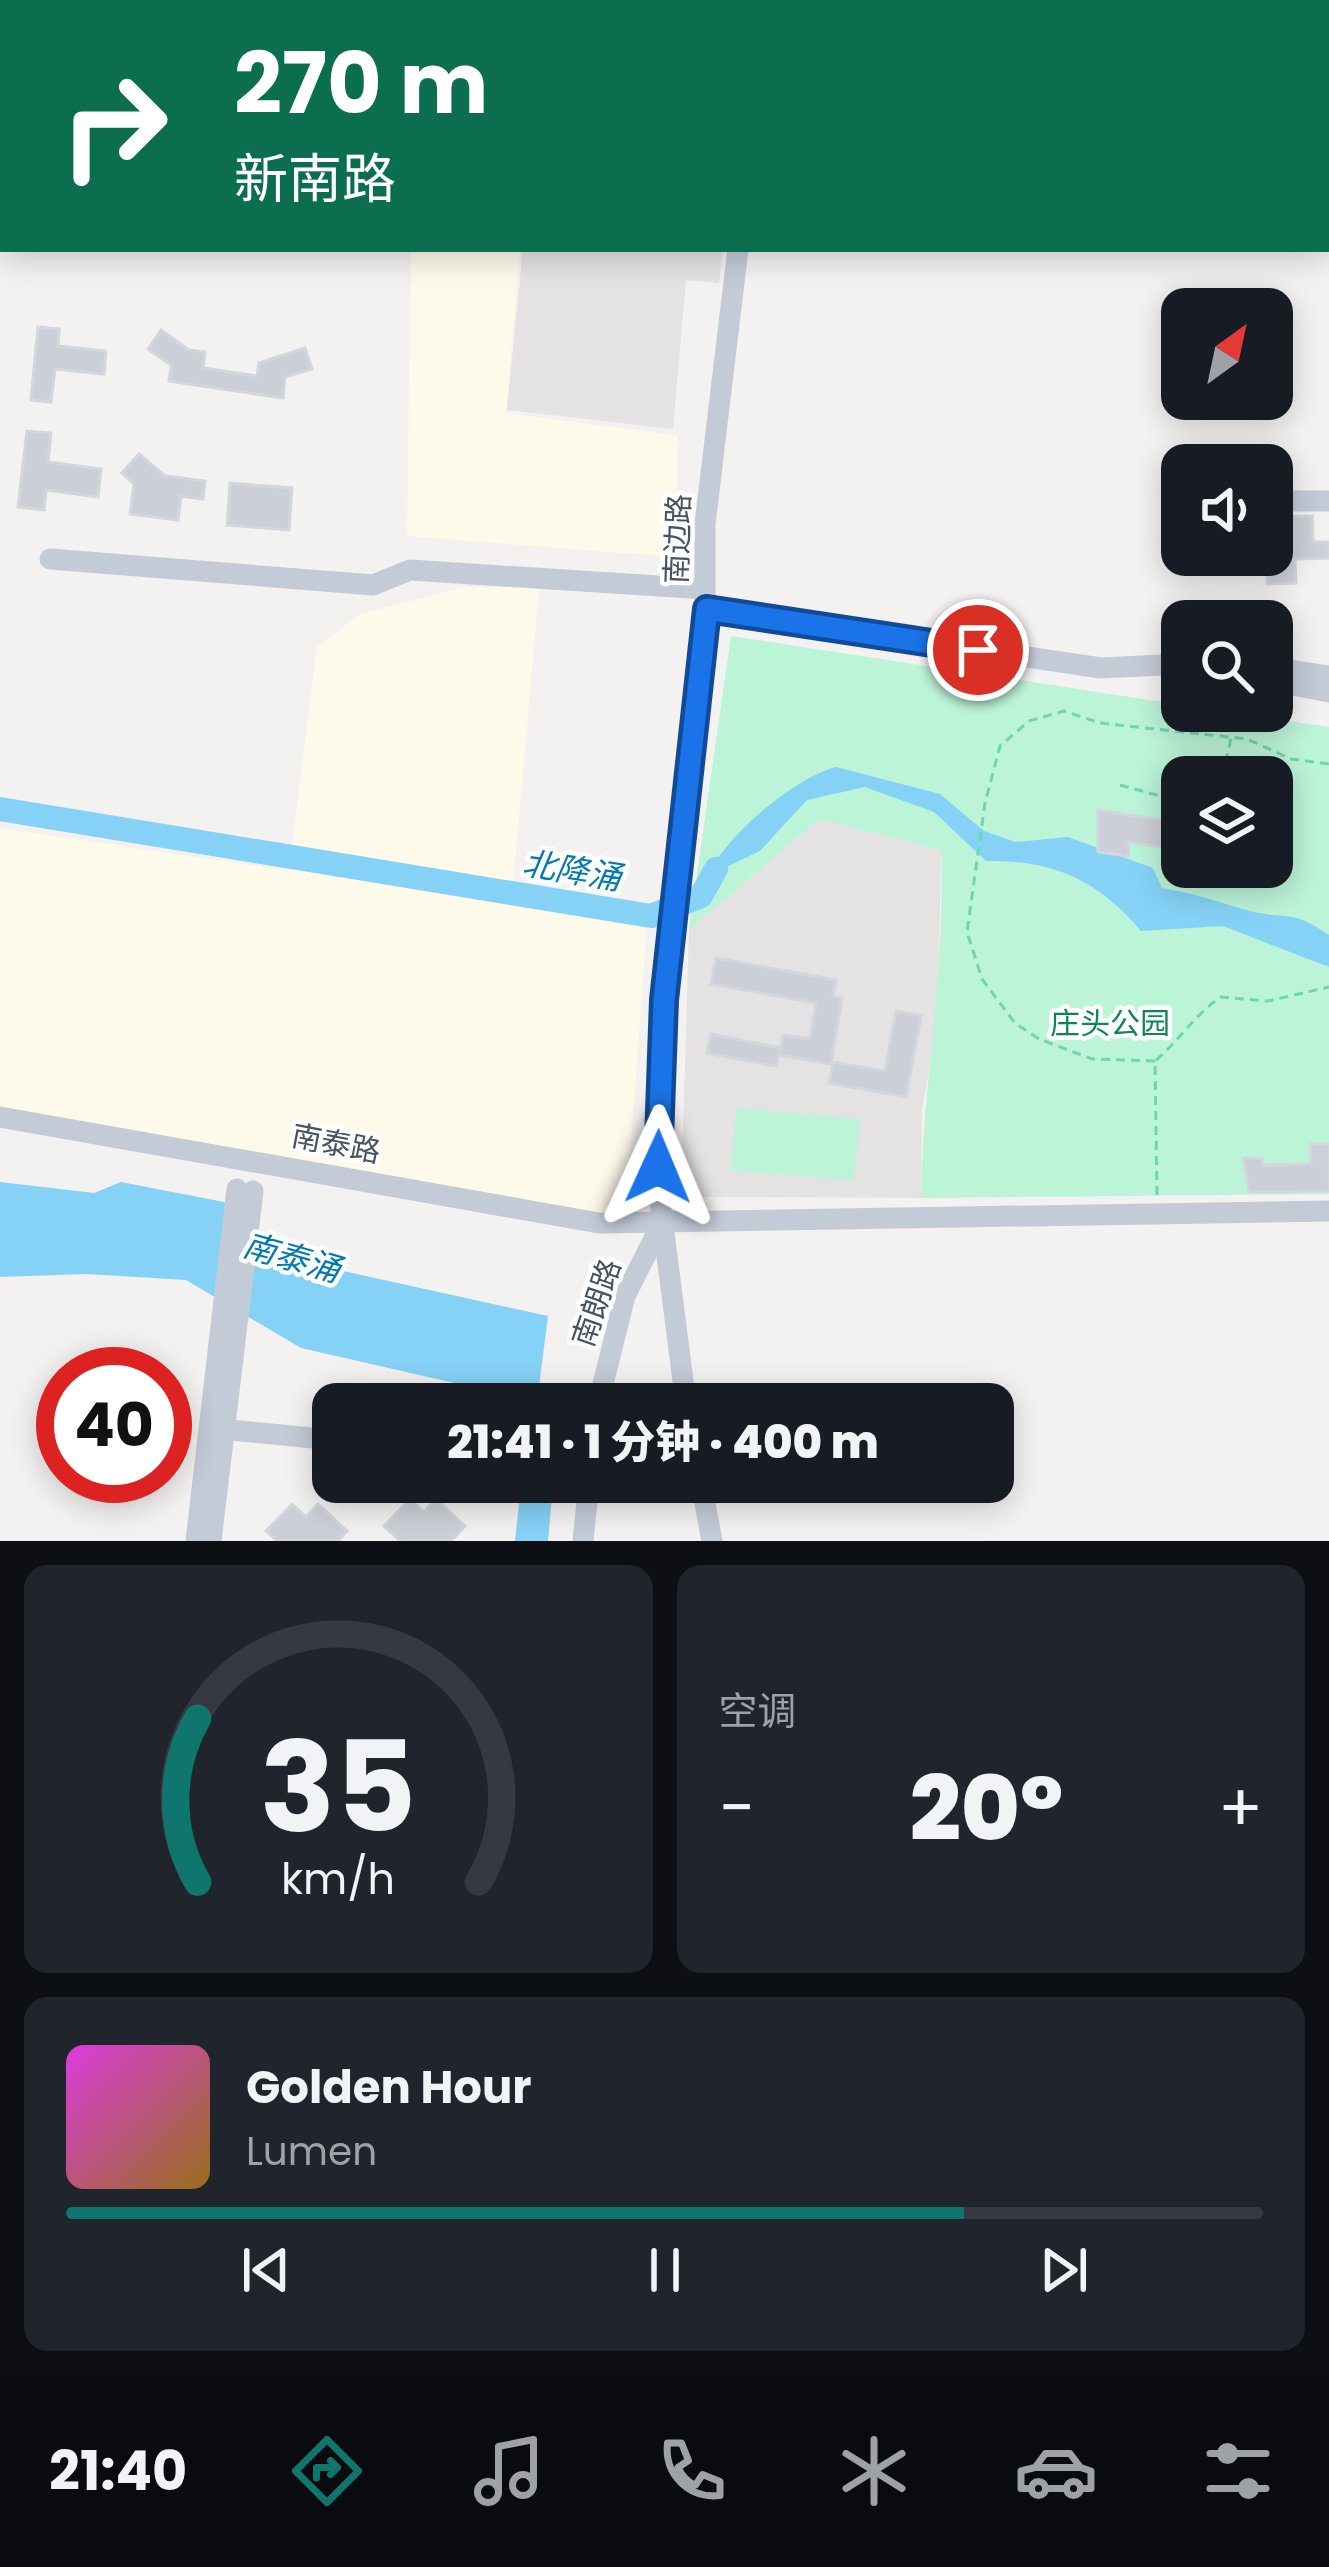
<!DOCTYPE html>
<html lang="zh">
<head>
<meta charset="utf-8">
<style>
	body { margin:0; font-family:Poppins,"Noto Sans SC",sans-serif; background:#20242c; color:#f1f3f6; height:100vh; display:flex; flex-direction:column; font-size:45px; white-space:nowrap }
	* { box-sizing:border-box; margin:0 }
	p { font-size:39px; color:#9ea1a6 }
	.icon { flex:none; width:66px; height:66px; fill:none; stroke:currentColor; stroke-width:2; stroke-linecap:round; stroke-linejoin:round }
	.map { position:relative; height:1541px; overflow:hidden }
	.drawer { display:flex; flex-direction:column; gap:24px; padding:24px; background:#0d0f14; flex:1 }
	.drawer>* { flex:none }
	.guide { position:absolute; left:0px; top:0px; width:1329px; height:252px; box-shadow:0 6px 30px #0003; background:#0b6e4f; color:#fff; overflow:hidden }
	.needle { width:78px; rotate:33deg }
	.tools { position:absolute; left:1161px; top:288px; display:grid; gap:24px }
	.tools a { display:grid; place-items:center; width:132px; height:132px; border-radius:24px; background:#171b24; box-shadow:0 6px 30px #0003; font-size:60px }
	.speed { position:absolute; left:36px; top:1347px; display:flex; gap:24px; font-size:60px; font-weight:700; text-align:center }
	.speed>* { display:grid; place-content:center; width:156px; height:156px; border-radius:50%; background:#171b24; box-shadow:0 6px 30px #0003; line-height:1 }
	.speed .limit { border:18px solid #d22; background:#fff; color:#111 }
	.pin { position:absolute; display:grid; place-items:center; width:102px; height:102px; color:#fff; margin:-51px; border:6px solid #fff; border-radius:50%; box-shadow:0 3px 12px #0007 }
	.me { position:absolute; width:132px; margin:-66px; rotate:1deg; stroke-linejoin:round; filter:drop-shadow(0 0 9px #0008) }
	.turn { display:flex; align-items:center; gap:42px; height:252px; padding:0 36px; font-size:54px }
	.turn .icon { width:156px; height:156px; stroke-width:2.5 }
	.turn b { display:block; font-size:84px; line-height:102px }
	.big { font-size:90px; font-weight:800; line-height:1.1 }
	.drawer .tile { flex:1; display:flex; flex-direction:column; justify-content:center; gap:18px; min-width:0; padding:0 42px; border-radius:24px; background:#20242c }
	.drawer .dial { align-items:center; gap:0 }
	.dial svg { height:312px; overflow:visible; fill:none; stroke:#363941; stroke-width:7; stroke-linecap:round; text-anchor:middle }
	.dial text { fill:#f1f3f6; stroke:none }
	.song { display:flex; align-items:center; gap:36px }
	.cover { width:144px; height:144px; border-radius:18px; background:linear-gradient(135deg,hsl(300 70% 55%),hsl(40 70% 35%)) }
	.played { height:12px; border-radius:6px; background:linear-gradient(90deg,#0f766e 75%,#363941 75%) }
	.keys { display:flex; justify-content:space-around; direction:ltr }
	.heat { display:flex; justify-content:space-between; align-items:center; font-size:66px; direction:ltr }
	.drawer .tiles { flex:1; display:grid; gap:24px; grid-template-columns:1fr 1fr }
	.tile:last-child { grid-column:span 2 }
	.trip { position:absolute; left:312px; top:1383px; width:702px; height:120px; border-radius:24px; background:#171b24; box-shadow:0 6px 30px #0003; font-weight:800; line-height:120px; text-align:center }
	.tab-bar { display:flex; height:192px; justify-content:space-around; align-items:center; background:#090b0e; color:#9ea1a6 }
	.tab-bar .icon { width:84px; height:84px }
	.tab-bar .current { color:#0f766e }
	.tab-bar b { font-size:54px; color:#f1f3f6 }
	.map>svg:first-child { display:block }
	.commercial { fill:#fefaea }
	.education { fill:#e5e2e3 }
	.green { fill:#bcf4d8; fill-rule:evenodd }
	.water { fill:#85d2f6 }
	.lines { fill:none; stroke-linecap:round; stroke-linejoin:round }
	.river { stroke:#85d2f6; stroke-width:24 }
	.building { fill:#cccfd7; stroke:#d4d6dd; stroke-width:3 }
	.path { stroke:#70d6af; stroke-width:3; stroke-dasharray:9 6; stroke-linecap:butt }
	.minor { stroke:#c3cbd7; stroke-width:21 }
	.major { stroke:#aebdd2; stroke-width:27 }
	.route-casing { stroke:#114b97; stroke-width:30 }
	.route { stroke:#1a73e8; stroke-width:21 }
	.labels { text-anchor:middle; stroke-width:9; stroke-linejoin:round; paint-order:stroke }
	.street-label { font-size:30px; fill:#465261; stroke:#fff }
	.park-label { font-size:30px; fill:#0d8656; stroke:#fff }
	.water-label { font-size:33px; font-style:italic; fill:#017ab2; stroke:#fff }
</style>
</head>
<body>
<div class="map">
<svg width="1329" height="1541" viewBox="0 0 1329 1541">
	<rect width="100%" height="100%" fill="#f4f1f1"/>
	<!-- commercial -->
	<g class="commercial">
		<polygon points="666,0 1329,0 1329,103 1326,3"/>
		<polygon points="411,249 520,249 506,413 678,436 675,557 407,536"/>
		<polygon points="465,587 539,588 512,899 647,923 627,1196 618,1211 604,1217 0,1109 0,828 289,871 317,647 360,614"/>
	</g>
	<!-- education -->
	<g class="education">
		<polygon points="523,249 723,249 719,283 686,280 673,429 507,410"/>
		<polygon points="819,819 941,850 938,1022 922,1109 921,1198 681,1197 689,930"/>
	</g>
	<!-- green -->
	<g class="green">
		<path d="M731,636L1182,705V711H1223L1329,727V1194L921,1198C923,1082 946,967 941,850L819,819L689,930ZM1182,777H1272V867H1182Z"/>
		<polygon points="736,1108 860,1119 854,1181 731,1170"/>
	</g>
	<!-- water -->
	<g class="water">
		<path d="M836,767L940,794L984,831L1015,842L1068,837L1153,868L1162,888C1193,893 1218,902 1250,911C1292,921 1289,908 1329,935V967L1223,926L1141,931C1098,880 1053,860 986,861L934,812L865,787L807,800L760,851L720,870L701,896C706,850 792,778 836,767Z"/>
		<polygon points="0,1182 94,1193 121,1182 224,1202 284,1258 548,1316 538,1394 541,1404 505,1404 498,1393 301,1348 186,1280 86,1274 0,1277"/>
		<polygon points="521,1485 553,1486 548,1541 515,1541"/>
	</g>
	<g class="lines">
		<!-- river -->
		<polyline class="river" points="0,809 651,916 701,896 716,869"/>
	</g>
	<!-- building -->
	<g class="building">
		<polygon points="38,327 59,329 58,346 106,351 104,374 55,369 51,402 31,400"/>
		<polygon points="161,330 189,350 205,352 203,368 257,376 259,363 305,348 312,369 285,377 283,398 169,381 171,365 148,349"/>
		<polygon points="27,431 51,433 48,462 101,469 98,497 46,490 44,510 18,507"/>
		<polygon points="139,454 165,476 205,481 203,499 181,496 178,520 130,514 134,484 122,473"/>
		<polygon points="230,483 292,488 289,530 227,525"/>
		<polygon points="1312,516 1313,542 1329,542 1329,558 1295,559 1296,583 1267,584 1272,517"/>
		<polygon points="1098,810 1172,822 1168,848 1129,842 1128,856 1098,852"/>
		<polygon points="716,958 836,980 833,997 842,998 831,1064 780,1055 783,1035 810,1039 816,1003 711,984"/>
		<polygon points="896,1011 921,1016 906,1097 829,1083 833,1062 885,1071"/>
		<polygon points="711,1034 780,1048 776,1066 707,1053"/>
		<polygon points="1311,1144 1329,1144 1329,1191 1249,1192 1243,1158 1262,1158 1263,1165 1311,1164"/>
		<polygon points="410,1499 424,1512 436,1499 465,1526 451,1541 400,1541 384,1526"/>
		<polygon points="292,1504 306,1517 318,1504 347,1531 338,1541 277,1541 266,1531"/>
	</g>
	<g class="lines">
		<!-- path -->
		<g class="path">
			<polyline points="1223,777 1231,738"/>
			<polyline points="1120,785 1182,802"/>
			<polyline points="1155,1061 1092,1059 1039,1039 1015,1023 982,979 967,932 985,803 1000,746 1029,721 1064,711 1100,723 1247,739 1291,759 1329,764"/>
			<path d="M1157,1195L1155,1061C1180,1040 1194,1015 1221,997L1268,1001L1329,987"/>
		</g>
		<!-- minor -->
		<g class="minor">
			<polyline points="414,3 415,0"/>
			<polyline points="0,79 3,32"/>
			<polyline points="1284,501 1329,501"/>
			<polyline points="50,559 373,585 410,570 705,589"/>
			<polyline points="707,609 1101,668 1182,664"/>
			<polyline points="1282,669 1329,676"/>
			<polyline points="1272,681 1329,692"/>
			<polyline points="0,1117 599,1223 1329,1211"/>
			<polyline points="598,1404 625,1296 661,1225"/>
			<polyline points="686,1404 659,1194 661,1038 705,664 705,524 738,249"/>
			<polyline points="210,1428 333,1440"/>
			<polyline points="701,1482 712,1541"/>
			<polyline points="196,1541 237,1189"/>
			<polyline points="211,1541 253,1191"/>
			<polyline points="583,1541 589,1482"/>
		</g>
		<!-- major -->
		<g class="major">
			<polyline points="388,0 398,3"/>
			<polyline points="472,0 484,3"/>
			<polyline points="1148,0 1149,3"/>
			<polyline points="1096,3 1098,0"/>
			<polyline points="1326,107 1329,108"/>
			<polyline points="1326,146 1329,146"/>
			<polyline points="1326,168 1329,169"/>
		</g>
	</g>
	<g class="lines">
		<!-- route casing -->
		<g class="route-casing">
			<polyline id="route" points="658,1167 664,1000 707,609 978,650"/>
		</g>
		<!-- route -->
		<use href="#route" class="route"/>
	</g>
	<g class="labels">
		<!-- street labels -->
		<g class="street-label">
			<text transform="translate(678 539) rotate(-88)" y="10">南边路</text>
			<text transform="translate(336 1144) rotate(11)" y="10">南泰路</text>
			<text transform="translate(597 1303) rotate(-71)" y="10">南朗路</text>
		</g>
		<!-- park labels -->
		<g class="park-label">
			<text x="1110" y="1034">庄头公园</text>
		</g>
		<!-- water labels -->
		<g class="water-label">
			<text transform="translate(572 870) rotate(9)" y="12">北降涌</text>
			<text transform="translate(292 1257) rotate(16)" y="12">南泰涌</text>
		</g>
	</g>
</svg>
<div class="tools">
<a><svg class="needle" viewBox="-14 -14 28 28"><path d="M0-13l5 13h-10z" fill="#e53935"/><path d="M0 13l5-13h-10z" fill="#9ea1a6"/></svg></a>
<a><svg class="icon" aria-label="sound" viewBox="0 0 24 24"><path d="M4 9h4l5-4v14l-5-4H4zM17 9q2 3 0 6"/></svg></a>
<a><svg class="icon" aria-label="search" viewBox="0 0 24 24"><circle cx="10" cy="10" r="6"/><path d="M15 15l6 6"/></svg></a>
<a><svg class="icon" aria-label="layers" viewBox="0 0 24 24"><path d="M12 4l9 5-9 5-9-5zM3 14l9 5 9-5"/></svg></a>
</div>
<div class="speed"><div class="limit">40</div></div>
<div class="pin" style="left:978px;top:650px;background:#d93025"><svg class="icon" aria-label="arrive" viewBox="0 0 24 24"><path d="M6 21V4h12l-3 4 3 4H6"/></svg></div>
<svg class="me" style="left:658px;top:1167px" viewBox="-20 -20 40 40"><path d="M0-17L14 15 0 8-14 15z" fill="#1a73e8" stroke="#fff" stroke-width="4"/></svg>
<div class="trip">21:41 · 1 分钟 · 400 m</div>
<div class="guide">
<div class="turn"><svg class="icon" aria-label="right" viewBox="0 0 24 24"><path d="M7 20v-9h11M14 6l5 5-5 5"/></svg><div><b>270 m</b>新南路</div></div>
</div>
</div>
<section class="drawer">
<div class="tiles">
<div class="tile dial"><svg viewBox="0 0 100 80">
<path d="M14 69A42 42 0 1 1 86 69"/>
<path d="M14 69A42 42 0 0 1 14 27" stroke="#0f766e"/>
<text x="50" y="56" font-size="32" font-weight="700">35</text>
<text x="50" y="72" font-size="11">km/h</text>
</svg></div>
<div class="tile"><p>空调</p>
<div class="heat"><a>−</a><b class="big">20°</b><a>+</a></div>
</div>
<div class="tile">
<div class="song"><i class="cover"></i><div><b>Golden Hour</b><p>Lumen</p></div></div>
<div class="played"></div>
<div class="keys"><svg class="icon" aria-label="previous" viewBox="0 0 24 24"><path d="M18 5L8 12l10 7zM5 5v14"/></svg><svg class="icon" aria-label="pause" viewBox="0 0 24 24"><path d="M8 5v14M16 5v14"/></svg><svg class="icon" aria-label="next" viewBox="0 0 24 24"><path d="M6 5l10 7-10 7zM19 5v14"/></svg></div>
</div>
</div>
</section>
<nav class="tab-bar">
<b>21:40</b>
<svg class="icon current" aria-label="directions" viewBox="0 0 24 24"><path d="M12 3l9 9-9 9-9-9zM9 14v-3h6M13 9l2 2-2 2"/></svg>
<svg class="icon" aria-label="music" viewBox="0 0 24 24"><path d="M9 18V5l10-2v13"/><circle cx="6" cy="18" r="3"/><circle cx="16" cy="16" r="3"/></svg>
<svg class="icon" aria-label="phone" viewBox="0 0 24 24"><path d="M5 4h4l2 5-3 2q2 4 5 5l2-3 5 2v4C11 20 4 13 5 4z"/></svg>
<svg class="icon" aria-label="climate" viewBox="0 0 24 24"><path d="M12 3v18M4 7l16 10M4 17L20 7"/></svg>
<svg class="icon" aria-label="car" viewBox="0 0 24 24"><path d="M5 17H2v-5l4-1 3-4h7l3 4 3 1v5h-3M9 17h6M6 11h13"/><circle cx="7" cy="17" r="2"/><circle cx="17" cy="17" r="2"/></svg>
<svg class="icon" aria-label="filters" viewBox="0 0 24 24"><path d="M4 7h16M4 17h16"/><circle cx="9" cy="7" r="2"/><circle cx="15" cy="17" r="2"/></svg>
</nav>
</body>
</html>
